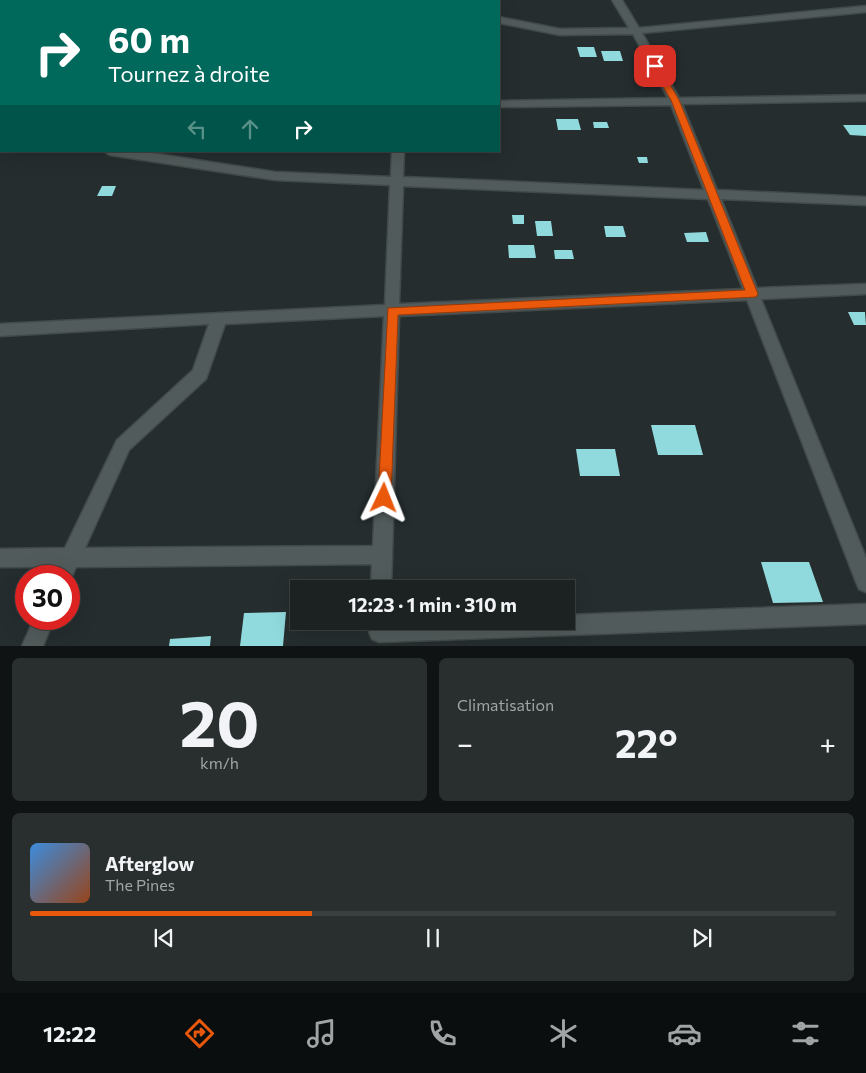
<!DOCTYPE html>
<html lang="fr">
<head>
<meta charset="utf-8">
<style>
	body { margin:0; font-family:Commissioner,sans-serif; background:#292f2f; color:#f1f3f6; height:100vh; display:flex; flex-direction:column; font-size:19px; white-space:nowrap }
	* { box-sizing:border-box; margin:0 }
	p { font-size:16px; color:#a0a4a5 }
	.icon { flex:none; width:28px; height:28px; fill:none; stroke:currentColor; stroke-width:2; stroke-linecap:round; stroke-linejoin:round }
	.map { position:relative; height:646px; overflow:hidden }
	.sheet { display:flex; flex-direction:column; gap:12px; padding:12px; background:#0f1313; flex:1 }
	.sheet>* { flex:none }
	.hud { position:absolute; left:0px; top:0px; width:500px; height:152px; box-shadow:0 5px 20px #0002,0 0 0 1px #3a3f40; background:#00695c; color:#fff; overflow:hidden }
	.speed { position:absolute; left:15px; top:565px; display:flex; gap:10px; font-size:25px; font-weight:700; text-align:center }
	.speed>* { display:grid; place-content:center; width:65px; height:65px; border-radius:50%; background:#1c2222; box-shadow:0 5px 20px #0002,0 0 0 1px #3a3f40; line-height:1 }
	.speed .limit { border:8px solid #d22; background:#fff; color:#111 }
	.pin { position:absolute; display:grid; place-items:center; width:42px; height:42px; color:#fff; margin:-21px; border-radius:10px; box-shadow:0 2px 8px #0006 }
	.me { position:absolute; width:55px; margin:-28px; rotate:2deg; stroke-linejoin:round; filter:drop-shadow(0 0 4px #0008) }
	.turn { display:flex; align-items:center; gap:18px; height:105px; padding:0 25px; font-size:22px }
	.turn .icon { width:65px; height:65px; stroke-width:2.5 }
	.turn b { display:block; font-size:35px; line-height:42px }
	.lanes { display:flex; align-items:center; height:48px; padding:0 25px; background:#0003; justify-content:center; gap:25px; direction:ltr }
	.lanes .off { opacity:.35 }
	.big { font-size:38px; font-weight:700; line-height:1.1 }
	.sheet .widget { flex:1; display:flex; flex-direction:column; justify-content:center; gap:8px; min-width:0; padding:0 18px; border-radius:8px; background:#292f2f }
	.sheet .dial { align-items:center; gap:0 }
	.dial b { font-size:65px; line-height:1 }
	.song { display:flex; align-items:center; gap:15px }
	.cover { width:60px; height:60px; border-radius:8px; background:linear-gradient(135deg,hsl(210 70% 55%),hsl(20 70% 35%)) }
	.played { height:5px; border-radius:2px; background:linear-gradient(90deg,#ea580c 35%,#3a3f40 35%) }
	.keys { display:flex; justify-content:space-around; direction:ltr }
	.heat { display:flex; justify-content:space-between; align-items:center; font-size:28px; direction:ltr }
	.sheet .tiles { flex:1; display:grid; gap:12px; grid-template-columns:1fr 1fr }
	.widget:last-child { grid-column:span 2 }
	.trip { position:absolute; left:290px; top:580px; width:285px; height:50px; border-radius:0px; background:#1c2222; box-shadow:0 5px 20px #0002,0 0 0 1px #3a3f40; font-weight:700; line-height:50px; text-align:center }
	.tab-bar { display:flex; height:80px; justify-content:space-around; align-items:center; background:#0b0e0e; color:#a0a4a5 }
	.tab-bar .icon { width:35px; height:35px }
	.tab-bar .active { color:#ea580c }
	.tab-bar b { font-size:22px; color:#f1f3f6 }
	.map>svg:first-child { display:block }
	.building { fill:#90d9dd }
	.lines { fill:none; stroke-linecap:round; stroke-linejoin:round }
	.minor-casing { stroke:#424949; stroke-width:3 }
	.minor { fill:#525b5b; fill-rule:evenodd }
	.route { fill:#ea580c; stroke:#983908 }
</style>
</head>
<body>
<div class="map">
<svg width="866" height="646" viewBox="0 0 866 646">
	<rect width="100%" height="100%" fill="#252d2e"/>
	<!-- building -->
	<g class="building">
		<polygon points="577,47 594,47 597,57 580,57"/>
		<polygon points="601,51 620,51 623,61 604,61"/>
		<polygon points="556,119 578,119 581,130 558,130"/>
		<polygon points="593,122 607,122 609,128 594,128"/>
		<polygon points="843,125 866,125 866,136 850,135"/>
		<polygon points="637,157 647,157 648,163 639,163"/>
		<polygon points="102,186 116,186 112,196 97,196"/>
		<polygon points="512,215 524,215 524,224 513,224"/>
		<polygon points="535,221 551,221 553,236 537,236"/>
		<polygon points="604,226 623,226 626,237 606,237"/>
		<polygon points="706,232 709,242 687,242 684,233"/>
		<polygon points="508,245 534,245 536,258 509,258"/>
		<polygon points="554,250 572,250 574,259 555,259"/>
		<polygon points="848,312 865,312 866,325 854,325"/>
		<polygon points="651,425 695,425 703,455 658,455"/>
		<polygon points="576,449 615,449 620,476 580,476"/>
		<polygon points="761,562 809,562 823,602 773,603"/>
		<polygon points="286,612 283,646 240,646 244,613"/>
		<polygon points="211,636 210,646 169,646 170,639"/>
	</g>
	<g class="lines">
		<!-- minor casing -->
		<g class="minor-casing">
			<g id="minor">
				<polygon points="392,0 405,0 406,1 393,1"/>
				<path d="M612,0H622L639,28L866,6V12L642,33L679,98L866,95V101L682,104L717,190L866,197V205L721,199L757,288L866,284V294L761,299L866,558V592L859,589L856,582L747,300L399,316L391,589H371L372,564L76,567L69,583V576H52L56,567H0V549L65,548L117,440L193,370L209,324L0,336V324L385,305L390,185L275,180L110,155L104,151H138L275,172L391,177L392,151H404L403,177L704,190L671,105L499,107V101L668,98L633,34L560,35L499,23V17L560,29L629,28ZM403,186L708,199L743,289L399,304ZM384,316L373,546L85,548L129,450L206,379L225,324Z"/>
				<rect x="0" y="133" width="1" height="8"/>
				<polygon points="866,604 866,624 379,642 372,639 369,632 372,625 379,622 566,621 566,615"/>
				<polygon points="34,619 54,619 43,646 22,646"/>
			</g>
		</g>
		<!-- minor -->
		<use href="#minor" class="minor"/>
	</g>
	<!-- route -->
	<polygon class="route" points="655,63 659,66 679,100 758,294 756,297 398,315 391,498 389,503 384,505 380,503 378,498 388,308 745,290 671,100 651,66"/>
</svg>
<div class="speed"><div class="limit">30</div></div>
<div class="pin" style="left:655px;top:66px;background:#d93025"><svg class="icon" aria-label="arrive" viewBox="0 0 24 24"><path d="M6 21V4h12l-3 4 3 4H6"/></svg></div>
<svg class="me" style="left:384px;top:498px" viewBox="-20 -20 40 40"><path d="M0-17L14 15 0 8-14 15z" fill="#ea580c" stroke="#fff" stroke-width="4"/></svg>
<div class="trip">12:23 · 1 min · 310 m</div>
<div class="hud">
<div class="turn"><svg class="icon" aria-label="right" viewBox="0 0 24 24"><path d="M7 20v-9h11M14 6l5 5-5 5"/></svg><div><b>60 m</b>Tournez à droite</div></div>
<div class="lanes"><svg class="icon off" aria-label="left" viewBox="0 0 24 24"><path d="M17 20v-9H6M10 6l-5 5 5 5"/></svg><svg class="icon off" aria-label="ahead" viewBox="0 0 24 24"><path d="M12 20V5M6 11l6-6 6 6"/></svg><svg class="icon" aria-label="right" viewBox="0 0 24 24"><path d="M7 20v-9h11M14 6l5 5-5 5"/></svg></div>
</div>
</div>
<section class="sheet">
<div class="tiles">
<div class="widget dial"><b>20</b><p>km/h</p></div>
<div class="widget"><p>Climatisation</p>
<div class="heat"><a>−</a><b class="big">22°</b><a>+</a></div>
</div>
<div class="widget">
<div class="song"><i class="cover"></i><div><b>Afterglow</b><p>The Pines</p></div></div>
<div class="played"></div>
<div class="keys"><svg class="icon" aria-label="previous" viewBox="0 0 24 24"><path d="M18 5L8 12l10 7zM5 5v14"/></svg><svg class="icon" aria-label="pause" viewBox="0 0 24 24"><path d="M8 5v14M16 5v14"/></svg><svg class="icon" aria-label="next" viewBox="0 0 24 24"><path d="M6 5l10 7-10 7zM19 5v14"/></svg></div>
</div>
</div>
</section>
<nav class="tab-bar">
<b>12:22</b>
<svg class="icon active" aria-label="directions" viewBox="0 0 24 24"><path d="M12 3l9 9-9 9-9-9zM9 14v-3h6M13 9l2 2-2 2"/></svg>
<svg class="icon" aria-label="music" viewBox="0 0 24 24"><path d="M9 18V5l10-2v13"/><circle cx="6" cy="18" r="3"/><circle cx="16" cy="16" r="3"/></svg>
<svg class="icon" aria-label="phone" viewBox="0 0 24 24"><path d="M5 4h4l2 5-3 2q2 4 5 5l2-3 5 2v4C11 20 4 13 5 4z"/></svg>
<svg class="icon" aria-label="climate" viewBox="0 0 24 24"><path d="M12 3v18M4 7l16 10M4 17L20 7"/></svg>
<svg class="icon" aria-label="car" viewBox="0 0 24 24"><path d="M5 17H2v-5l4-1 3-4h7l3 4 3 1v5h-3M9 17h6M6 11h13"/><circle cx="7" cy="17" r="2"/><circle cx="17" cy="17" r="2"/></svg>
<svg class="icon" aria-label="filters" viewBox="0 0 24 24"><path d="M4 7h16M4 17h16"/><circle cx="9" cy="7" r="2"/><circle cx="15" cy="17" r="2"/></svg>
</nav>
</body>
</html>
